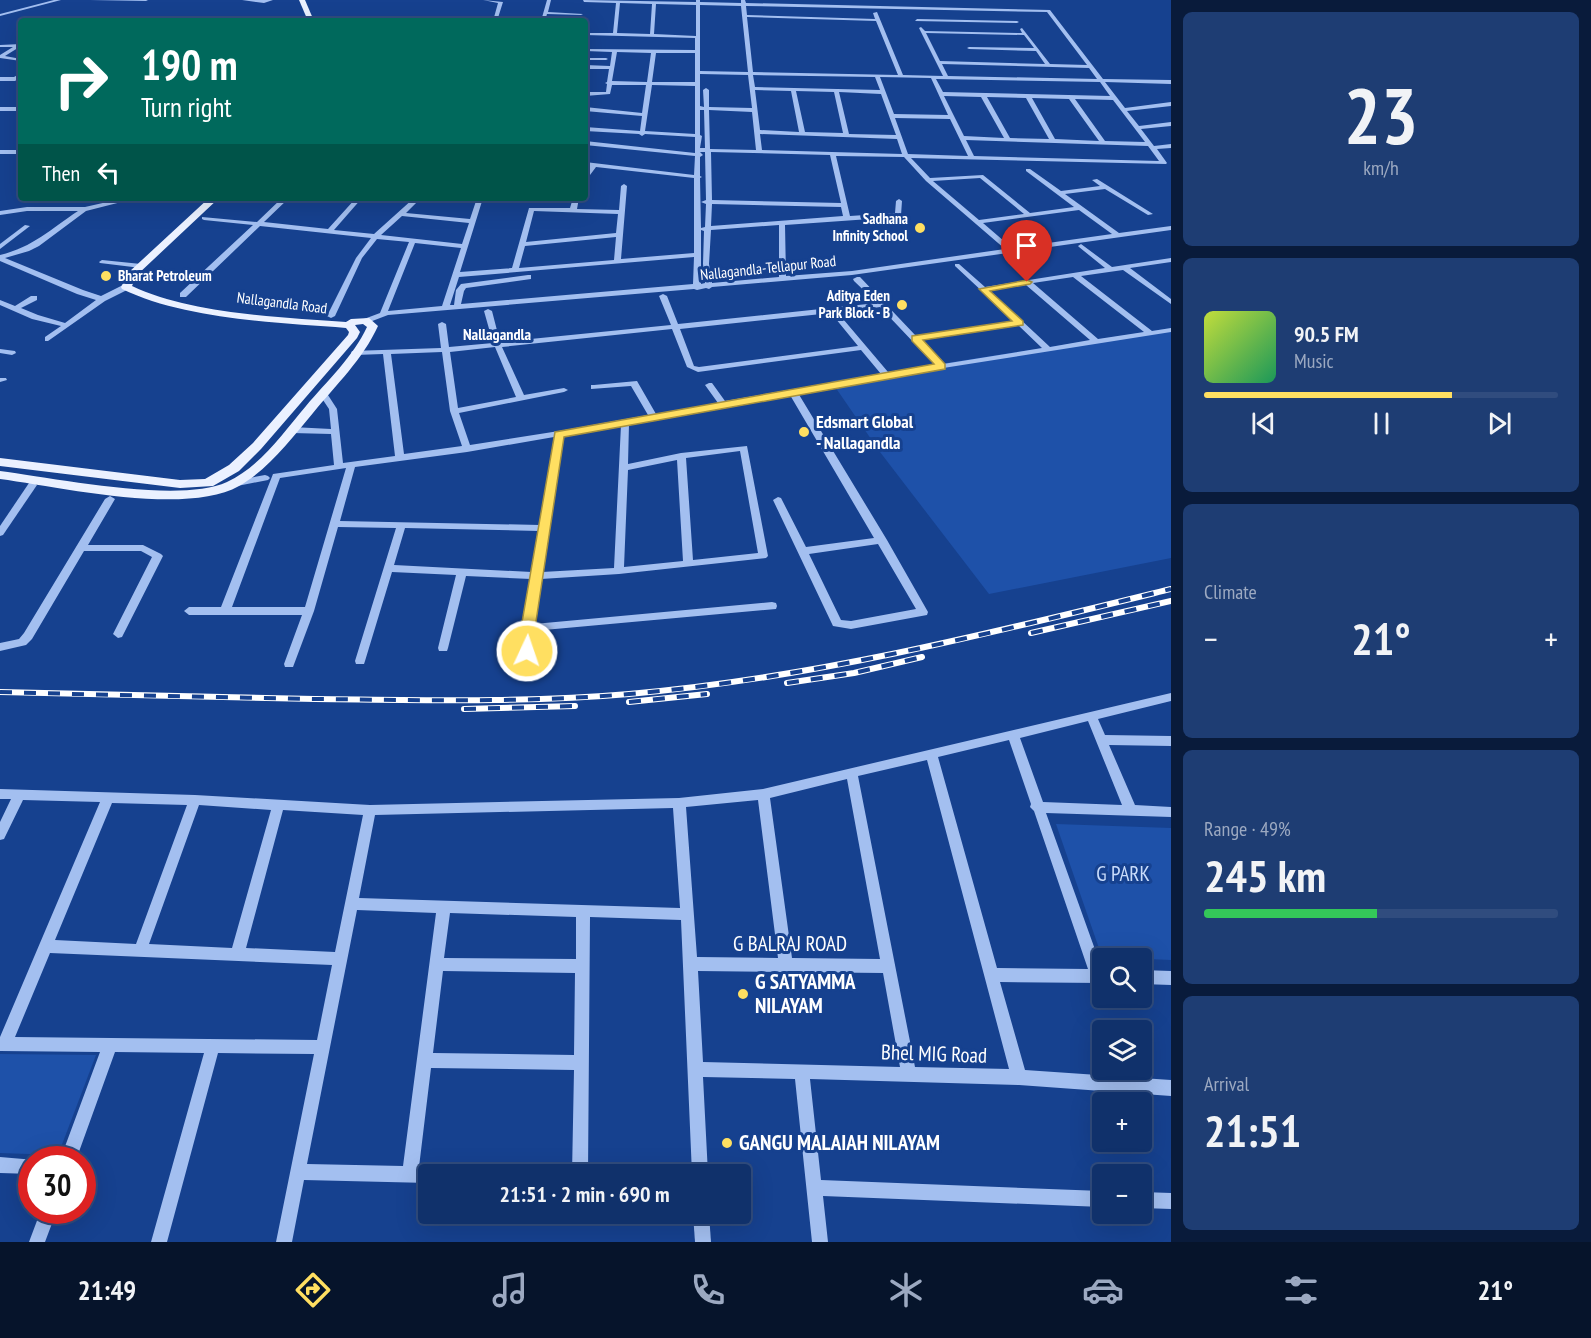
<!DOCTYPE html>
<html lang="en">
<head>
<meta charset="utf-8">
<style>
	body { margin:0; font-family:"PT Sans Narrow",sans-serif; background:#1e3d73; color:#f1f3f6; height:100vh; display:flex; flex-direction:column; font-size:22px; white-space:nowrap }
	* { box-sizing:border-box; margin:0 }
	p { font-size:20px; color:#9ca9c1 }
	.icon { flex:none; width:33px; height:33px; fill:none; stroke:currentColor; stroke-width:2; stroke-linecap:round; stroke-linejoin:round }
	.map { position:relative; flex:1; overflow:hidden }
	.details { display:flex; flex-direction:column; gap:12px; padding:12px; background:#091b3b; width:420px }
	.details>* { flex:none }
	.hud { position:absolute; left:18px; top:18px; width:570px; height:183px; border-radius:6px; box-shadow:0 6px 24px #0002,0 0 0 2px #304c7e; background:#00695c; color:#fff; overflow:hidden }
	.controls { position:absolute; left:1092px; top:948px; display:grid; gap:12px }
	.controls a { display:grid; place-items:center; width:60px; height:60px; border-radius:6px; background:#10316b; box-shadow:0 6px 24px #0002,0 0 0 2px #304c7e; font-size:30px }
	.speed { position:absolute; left:18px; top:1146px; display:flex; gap:12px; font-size:30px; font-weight:700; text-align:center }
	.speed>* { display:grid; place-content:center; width:78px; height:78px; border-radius:50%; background:#10316b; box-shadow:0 6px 24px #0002,0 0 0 2px #304c7e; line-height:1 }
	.speed .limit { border:9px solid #d22; background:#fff; color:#111 }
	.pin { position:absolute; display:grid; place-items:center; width:51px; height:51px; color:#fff; margin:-62px -26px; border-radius:50% 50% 50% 0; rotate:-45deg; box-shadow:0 0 6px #0007 }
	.pin .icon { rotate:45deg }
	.me { position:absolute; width:66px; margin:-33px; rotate:3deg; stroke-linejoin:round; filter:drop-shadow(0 0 4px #0008) }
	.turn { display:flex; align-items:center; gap:21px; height:126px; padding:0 24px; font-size:27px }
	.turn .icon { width:78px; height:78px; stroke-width:2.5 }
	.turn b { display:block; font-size:42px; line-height:51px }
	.then { display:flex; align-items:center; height:57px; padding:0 24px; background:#0003; gap:12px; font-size:22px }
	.big { font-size:45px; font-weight:800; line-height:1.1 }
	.details .card { flex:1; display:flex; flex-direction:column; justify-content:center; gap:9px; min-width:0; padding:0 21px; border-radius:9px; background:#1e3d73 }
	.details .dial { align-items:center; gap:0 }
	.dial b { font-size:78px; line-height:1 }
	.song { display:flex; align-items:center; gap:18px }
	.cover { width:72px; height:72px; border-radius:9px; background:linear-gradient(135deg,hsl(70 70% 55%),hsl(150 70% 35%)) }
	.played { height:6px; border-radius:3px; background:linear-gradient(90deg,#ffdf61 70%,#304c7e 70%) }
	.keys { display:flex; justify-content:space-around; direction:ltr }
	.heat { display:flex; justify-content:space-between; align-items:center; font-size:33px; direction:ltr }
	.charge { height:9px; border-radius:4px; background:linear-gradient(90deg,#34c759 49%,#304c7e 0) }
	.trip { position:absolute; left:418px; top:1164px; width:333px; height:60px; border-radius:6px; background:#10316b; box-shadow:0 6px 24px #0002,0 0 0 2px #304c7e; font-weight:800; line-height:60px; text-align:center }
	.tabs { display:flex; height:96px; justify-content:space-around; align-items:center; background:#06142b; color:#9ca9c1 }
	.tabs .icon { width:42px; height:42px }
	.tabs .selected { color:#ffdf61 }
	.tabs b { font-size:27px; color:#f1f3f6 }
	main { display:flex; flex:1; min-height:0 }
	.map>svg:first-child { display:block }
	.green { fill:#1e51a9 }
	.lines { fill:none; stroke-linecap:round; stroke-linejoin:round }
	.minor { fill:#a3bff0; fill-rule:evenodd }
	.major { fill:#ebf1ff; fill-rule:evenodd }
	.rail-casing { stroke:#fff; stroke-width:6 }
	.rail { stroke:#16418f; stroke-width:4; stroke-dasharray:12; stroke-linecap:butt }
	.route { fill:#ffdf61; stroke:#a6913f; stroke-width:1.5 }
	.poi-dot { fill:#ffdf61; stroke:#16418f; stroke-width:2 }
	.labels { text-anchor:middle; stroke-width:6; stroke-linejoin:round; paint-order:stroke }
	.far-poi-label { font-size:15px; font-weight:bold; fill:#fff; stroke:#16418f; text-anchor:end }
	.far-street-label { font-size:15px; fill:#fff; stroke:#16418f }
	.far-neighbourhood-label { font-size:16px; font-weight:bold; fill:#fff; stroke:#16418f }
	.poi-label { font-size:18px; font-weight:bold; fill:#fff; stroke:#16418f; text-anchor:start }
	.near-park-label { font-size:21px; fill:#c9dcfb; stroke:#16418f }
	.near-street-label { font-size:21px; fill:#fff; stroke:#16418f }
	.near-poi-label { font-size:21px; font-weight:bold; fill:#fff; stroke:#16418f; text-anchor:start }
</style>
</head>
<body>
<main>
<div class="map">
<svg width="1171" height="1242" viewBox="0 0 1171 1242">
	<rect width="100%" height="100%" fill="#16418f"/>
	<!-- green -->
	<g class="green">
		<polygon points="1171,328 1171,558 989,594 880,452 831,381"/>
		<polygon points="1056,824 1171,828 1171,960 1102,957"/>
		<polygon points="0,1054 96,1055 58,1155 0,1153"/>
	</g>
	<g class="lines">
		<!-- minor -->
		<g class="minor">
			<polygon points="54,0 61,0 0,16 0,14"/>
			<polygon points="90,0 148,0 146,1"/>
			<polygon points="242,0 273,0 264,3"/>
			<polygon points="483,0 503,2 497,21 493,21 498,3"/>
			<polygon points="547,0 551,0 548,12 583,14 581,15 547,14 545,21 541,21"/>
			<path d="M583,0L696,2V0H700V2L741,3V0H745L746,3L1050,10L1103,79L1171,80V84L1105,82L1125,108L1171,102V106L1127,111L1139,126L1171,122V126L1141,129L1154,146L1171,144V148L1157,149L1167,163L1166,164L911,158L930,178L983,175L1030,213L1074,207L1026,171V169H1030L1061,191L1100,186L1092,180L1097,179L1153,214L1148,215L1105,189L1065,194L1119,233L1171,226V230L852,275L712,287L709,289L706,288L697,290L694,289L388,315L367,323H364V319L380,313L409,242L377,239L362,258L335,316L331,318L327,316L356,258L371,238L260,226L186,297H180V293L253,225L204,220L202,219V217L257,222L282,198H289L264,222L328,229L356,198H362L334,230L374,234L414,198H421L406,213L470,219L477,198H483L460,272L512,268L529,208H570L573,198H579L577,209L619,210L621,186L624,184L627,186L621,259L694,253V178L596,167L587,179L585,180V174L590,166H585V162L694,175L695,156L585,145V141L695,153V137L645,134L642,136L639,134L585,131V127L640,131L642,116L585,111V107L642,113L646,85H612L610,94L585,96V92H606L607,84L605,83L607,82L609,69H585V65L610,66L612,52L585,51V49L695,50V38L585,35V33H613L616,3L584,2ZM620,3L652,4L650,34L617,33ZM656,4L696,5V36L654,34ZM700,5L741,6L748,72L700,71ZM746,6L1047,12L1087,65L1050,64L1022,28L1020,29L1022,33L925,31L921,27L919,28L943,76L903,75L877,12L873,13L875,19L747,15ZM747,17L876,21L898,75L753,72ZM926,33L1024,35L1034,48L969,47L967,48L969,49L1036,51L1045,64L940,61ZM617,52L651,53L647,82L612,81ZM656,53H695V82H652ZM942,64L1089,68L1097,79L948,76ZM700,74L748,75L752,108L709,107V90L706,88L703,90L704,107L700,106ZM753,75L875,77L880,90L755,87ZM880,77L931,78L948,115L894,114ZM936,79L1100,82L1110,96L943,92ZM652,85L695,86V134L645,131ZM755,90L791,91L799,132L760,130ZM796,91L834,92L843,133L805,132ZM839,92L881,94L896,135L849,134ZM944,96L981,97L1004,138L964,136ZM987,97L1026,98L1049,139L1010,138ZM1032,98L1069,99L1099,141L1055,139ZM1075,99L1113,100L1145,142L1105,141ZM700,110H704L705,148H700L702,136L700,135ZM709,110L752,112L756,150L710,149ZM895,118L950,119L968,156L908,154ZM760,134L897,139L902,154L762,150ZM966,140L1148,146L1159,161L974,156ZM700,152H705L706,200L701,202L706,204L705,227L701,228L700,178L702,177L700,176V157L703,155ZM711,152L830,155L841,203L712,200ZM836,156L904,157L926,181L1005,249L852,271L786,276L785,225L898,217L901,215L902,201L899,199L896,201L895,213L850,216ZM980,178L1024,214L979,220L933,181ZM712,204L841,207L843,216L711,226ZM1079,210L1112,234L1012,248L983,223ZM534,211L618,214L616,233L526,242ZM402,216L469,223L462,244L381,235ZM779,225V277L712,283L709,264L711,230ZM701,230L704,231L703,264L705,283L701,284ZM616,237L614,260L519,268L525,246ZM415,243L461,248L442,306L388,311ZM694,257L693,284L461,304L464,291L466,288L531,279V275H528L461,284L456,290L454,305H450L459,277Z"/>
			<polygon points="917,19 1017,21 1019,22 1017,23 915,21"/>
			<polygon points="21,44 21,46 5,56 21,59 21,61 0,58 0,55 13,47 0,47 0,45"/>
			<polygon points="585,58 606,58 608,59 606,60 585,60"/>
			<polygon points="21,73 21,77 15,81 0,81 0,77 14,77"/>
			<rect x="0" y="107" width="21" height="4"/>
			<rect x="0" y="150" width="21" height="4"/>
			<path d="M125,198H137L86,211L39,246L29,251L5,258L83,290L101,296L123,285H129V289L105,301L48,341H45V337L61,326L32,319L0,305V300L15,306L31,296H37V300L21,308L38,315L65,323L96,300L77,294L0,261V255C33,247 51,229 78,211H27L0,215V211L27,207H85Z"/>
			<polygon points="25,225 30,226 0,249 0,244"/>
			<path d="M1081,244L1112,267L1171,258V262L1130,268L1171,299V304L1123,270L1081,276L1152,331L1171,328V332L886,377L798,393L887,540L928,612L927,615L851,629L833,626L773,500L778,497L781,498L806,547L874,538L790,395L629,424L628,464L681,453L747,446L768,556L766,558L619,574L541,579L534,624L772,602L776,603L777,606L776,609L533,631L532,651L531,654H523L522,651L523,628L531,579L466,576L448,648L447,651H439L438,648L456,575L392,572L365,661L364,664H356L355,661L396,528L338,527L314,611L293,667H285L284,664L302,615H189L184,611L189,607H221L273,474L334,465L331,434L292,433L288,430L292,427L331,429L329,409L319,394L320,392H326L337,409L343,463L395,456L383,354L355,355L351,353L352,351L441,348L438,324L442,322L446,324L449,347L493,343L484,311L488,309L492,311L500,342L671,325L659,296L663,294L667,296L678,324L877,303L854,281L853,279L857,277H860L916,336L1014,321L955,266V264H959L985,287L1105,268L1079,247L1078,246ZM1073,277L1144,332L1098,339L1033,283ZM1026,285L1090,340L1050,347L989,290ZM880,307L935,365L888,372L838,313ZM831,313L858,346L699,367L694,366L680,329ZM1018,325L1042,348L943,364L920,340ZM672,329L687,367L698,372L861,350L881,374L725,401L712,383H709L705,385L718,403L656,414L637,381L594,385H591V389L631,386L648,415L559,431L470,445L459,413L564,392L568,390L564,388L524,395L502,347ZM495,347L516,397L458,408L450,352ZM442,352L450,411L462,446L404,454L391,354ZM621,425L614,568L542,572L563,436ZM554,437L540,525L340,521L355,467L467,452ZM740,451L758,553L693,560L686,458ZM677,460L683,561L624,567L628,470ZM346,468L305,607H232L280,478ZM405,528L539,531L532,572L394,565ZM878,544L916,609L851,621L841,620L809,554Z"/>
			<polygon points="102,260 141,264 144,266 141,268 100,263 99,262"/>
			<polygon points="0,349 15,351 16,353 12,355 0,353"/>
			<polygon points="0,378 6,378 7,380 0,382"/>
			<polygon points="265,475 268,476 270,478 268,480 232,487 227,484 232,481"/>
			<polygon points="32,482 37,485 3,535 0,536 0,526 29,483"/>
			<polygon points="110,496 115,499 88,545 143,545 161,554 163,556 122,637 118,638 113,634 152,557 141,551 84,551 32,639 26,645 0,651 0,643 19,639 24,633 105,499"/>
			<path d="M1171,693V701L1098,719L1105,735L1171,736V746L1109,745L1135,805L1171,807V817L1046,813L1102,969V983L1000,982L1025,1070L1171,1080V1096L1019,1085L810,1079L821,1180L1102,1191V1207L823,1196L828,1242H812L795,1079L703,1077L708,1174H692L681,920L590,917L588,1174H572L574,1070L431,1068L419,1167H429L435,1169L437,1174H429V1183L304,1180L292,1242H276L314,1054L218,1053L167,1242H151L204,1053L115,1052L76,1160H60L100,1052L0,1051V1037L100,802L23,800L4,839L0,840V822L11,799H0V789L195,795L370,805L679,798L763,789ZM1088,721L1122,805L1043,802L1020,738ZM1009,740L1031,804L1030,807L1034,811L1088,969L997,968L938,757ZM927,760L1009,1069L915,1067L858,776ZM847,779L880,959L792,958L770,798ZM758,800L778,958L697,957L686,807ZM112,803L187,805L136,944L55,940ZM199,805L271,810L232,948L149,944ZM673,808L680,908L359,898L375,815ZM283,810L363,815L335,952L246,948ZM357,910L436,913L403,1166L307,1164ZM450,913L576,917V959L444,958ZM50,953L332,965L317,1040L15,1037ZM443,971L575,973L574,1055L433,1053ZM698,971L883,973L900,1067L703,1062Z"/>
			<polygon points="1142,970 1171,971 1171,985 1142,984"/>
			<polygon points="0,1157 35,1160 32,1160 32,1174 0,1173"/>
			<polygon points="1142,1192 1171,1193 1171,1209 1142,1208"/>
			<polygon points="41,1210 57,1210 45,1242 29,1242"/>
			<polygon points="693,1214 709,1214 711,1242 695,1242"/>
		</g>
		<!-- major -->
		<g class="major">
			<polygon points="299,0 305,0 314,21 308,21"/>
			<path d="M209,198H219L137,275L132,286C190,314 281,317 346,322L351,319L369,318L378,326C363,359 336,385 313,413C291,439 269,469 239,486C186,516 60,487 0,479V471C55,478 179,504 227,482C260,467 283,433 306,406C327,381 353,357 367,327L363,324L355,325L360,332L357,338L261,449L239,471L213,486L180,488L0,466V458L180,480L205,479L229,465L253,443L348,335L349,332L346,328C277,323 184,319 122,289L121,287L129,272Z"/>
		</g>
		<!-- rail casing -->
		<g class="rail-casing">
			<g id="rail">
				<polyline points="1031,633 1171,601"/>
				<polyline points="787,683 854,673 922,657"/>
				<path d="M0,692C105,695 210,697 315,699C419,700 525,703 629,694C813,678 992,633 1171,589"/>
				<polyline points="629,702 707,694"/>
				<polyline points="464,709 575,706"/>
			</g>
		</g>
		<!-- rail -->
		<use href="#rail" class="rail"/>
	</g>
	<!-- route -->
	<polygon class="route" points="1027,280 1032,282 1030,284 990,291 1023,321 1023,325 923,340 945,364 945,369 564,437 535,628 532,655 522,655 521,628 555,432 934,364 912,341 912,336 1012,321 979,289"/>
	<!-- markers -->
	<g class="poi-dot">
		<circle cx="920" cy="228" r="6"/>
		<circle cx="106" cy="276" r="6"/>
		<circle cx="902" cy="305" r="6"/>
		<circle cx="804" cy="432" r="6"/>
		<circle cx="743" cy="994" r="6"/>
		<circle cx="727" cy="1143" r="6"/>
	</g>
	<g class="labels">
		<!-- far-poi labels -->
		<g class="far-poi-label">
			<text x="908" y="224">Sadhana<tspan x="908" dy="17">Infinity School</tspan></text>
			<text x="118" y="281" text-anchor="start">Bharat Petroleum</text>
			<text x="890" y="301">Aditya Eden<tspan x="890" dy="17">Park Block - B</tspan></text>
		</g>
		<!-- far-street labels -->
		<g class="far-street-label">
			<text transform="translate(768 268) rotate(-6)" y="5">Nallagandla-Tellapur Road</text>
			<text transform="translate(282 303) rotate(7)" y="5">Nallagandla Road</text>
		</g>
		<!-- far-neighbourhood labels -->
		<g class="far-neighbourhood-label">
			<text x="497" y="340">Nallagandla</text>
		</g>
		<!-- poi labels -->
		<g class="poi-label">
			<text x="816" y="428">Edsmart Global<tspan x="816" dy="21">- Nallagandla</tspan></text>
		</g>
		<!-- near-park labels -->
		<g class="near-park-label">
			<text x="1123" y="881">G PARK</text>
		</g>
		<!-- near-street labels -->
		<g class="near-street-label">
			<text x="790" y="951">G BALRAJ ROAD</text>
			<text transform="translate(934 1054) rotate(2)" y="7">Bhel MIG Road</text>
		</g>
		<!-- near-poi labels -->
		<g class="near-poi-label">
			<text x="755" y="989">G SATYAMMA<tspan x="755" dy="24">NILAYAM</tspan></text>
			<text x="739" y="1150">GANGU MALAIAH NILAYAM</text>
		</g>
	</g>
</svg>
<div class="controls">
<a><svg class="icon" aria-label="search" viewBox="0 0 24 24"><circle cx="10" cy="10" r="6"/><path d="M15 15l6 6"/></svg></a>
<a><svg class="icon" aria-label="layers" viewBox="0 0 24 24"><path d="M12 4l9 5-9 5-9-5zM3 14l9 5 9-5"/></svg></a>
<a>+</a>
<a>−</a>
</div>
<div class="speed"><div class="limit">30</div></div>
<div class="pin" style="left:1027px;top:282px;background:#d93025"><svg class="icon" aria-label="arrive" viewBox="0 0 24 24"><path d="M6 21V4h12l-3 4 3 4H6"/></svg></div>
<svg class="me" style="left:527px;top:651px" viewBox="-20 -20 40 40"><circle r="17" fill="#ffdf61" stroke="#fff" stroke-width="3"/><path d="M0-11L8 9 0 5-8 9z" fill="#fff"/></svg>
<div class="trip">21:51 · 2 min · 690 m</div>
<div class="hud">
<div class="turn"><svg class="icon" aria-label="right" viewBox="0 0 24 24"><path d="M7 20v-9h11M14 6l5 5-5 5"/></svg><div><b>190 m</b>Turn right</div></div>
<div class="then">Then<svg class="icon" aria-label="left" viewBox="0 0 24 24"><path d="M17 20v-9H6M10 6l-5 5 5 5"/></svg></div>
</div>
</div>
<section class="details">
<div class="card dial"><b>23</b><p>km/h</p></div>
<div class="card">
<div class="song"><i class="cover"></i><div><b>90.5 FM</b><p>Music</p></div></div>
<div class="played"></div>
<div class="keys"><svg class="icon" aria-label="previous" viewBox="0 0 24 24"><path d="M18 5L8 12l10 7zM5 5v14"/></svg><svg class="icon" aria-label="pause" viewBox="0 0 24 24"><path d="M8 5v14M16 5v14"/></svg><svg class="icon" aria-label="next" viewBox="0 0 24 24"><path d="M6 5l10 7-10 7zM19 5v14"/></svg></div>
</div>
<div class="card"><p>Climate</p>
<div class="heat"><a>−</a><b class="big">21°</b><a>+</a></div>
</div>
<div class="card"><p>Range · 49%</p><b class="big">245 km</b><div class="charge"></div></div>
<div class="card"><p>Arrival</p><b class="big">21:51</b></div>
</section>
</main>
<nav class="tabs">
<b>21:49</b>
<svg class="icon selected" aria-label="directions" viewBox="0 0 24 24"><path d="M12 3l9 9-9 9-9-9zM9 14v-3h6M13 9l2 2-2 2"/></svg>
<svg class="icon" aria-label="music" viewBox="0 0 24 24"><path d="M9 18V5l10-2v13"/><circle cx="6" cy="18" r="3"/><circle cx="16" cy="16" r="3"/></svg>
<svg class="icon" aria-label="phone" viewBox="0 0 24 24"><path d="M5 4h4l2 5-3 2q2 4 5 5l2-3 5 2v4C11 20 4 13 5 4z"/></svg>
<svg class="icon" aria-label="climate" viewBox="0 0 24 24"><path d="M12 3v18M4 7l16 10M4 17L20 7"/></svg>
<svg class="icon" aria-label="car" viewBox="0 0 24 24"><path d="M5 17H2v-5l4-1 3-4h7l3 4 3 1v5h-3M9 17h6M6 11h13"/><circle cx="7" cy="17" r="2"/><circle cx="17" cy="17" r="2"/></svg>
<svg class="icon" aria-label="filters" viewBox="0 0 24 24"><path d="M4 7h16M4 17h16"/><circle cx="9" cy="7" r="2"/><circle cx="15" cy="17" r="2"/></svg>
<b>21°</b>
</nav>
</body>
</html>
